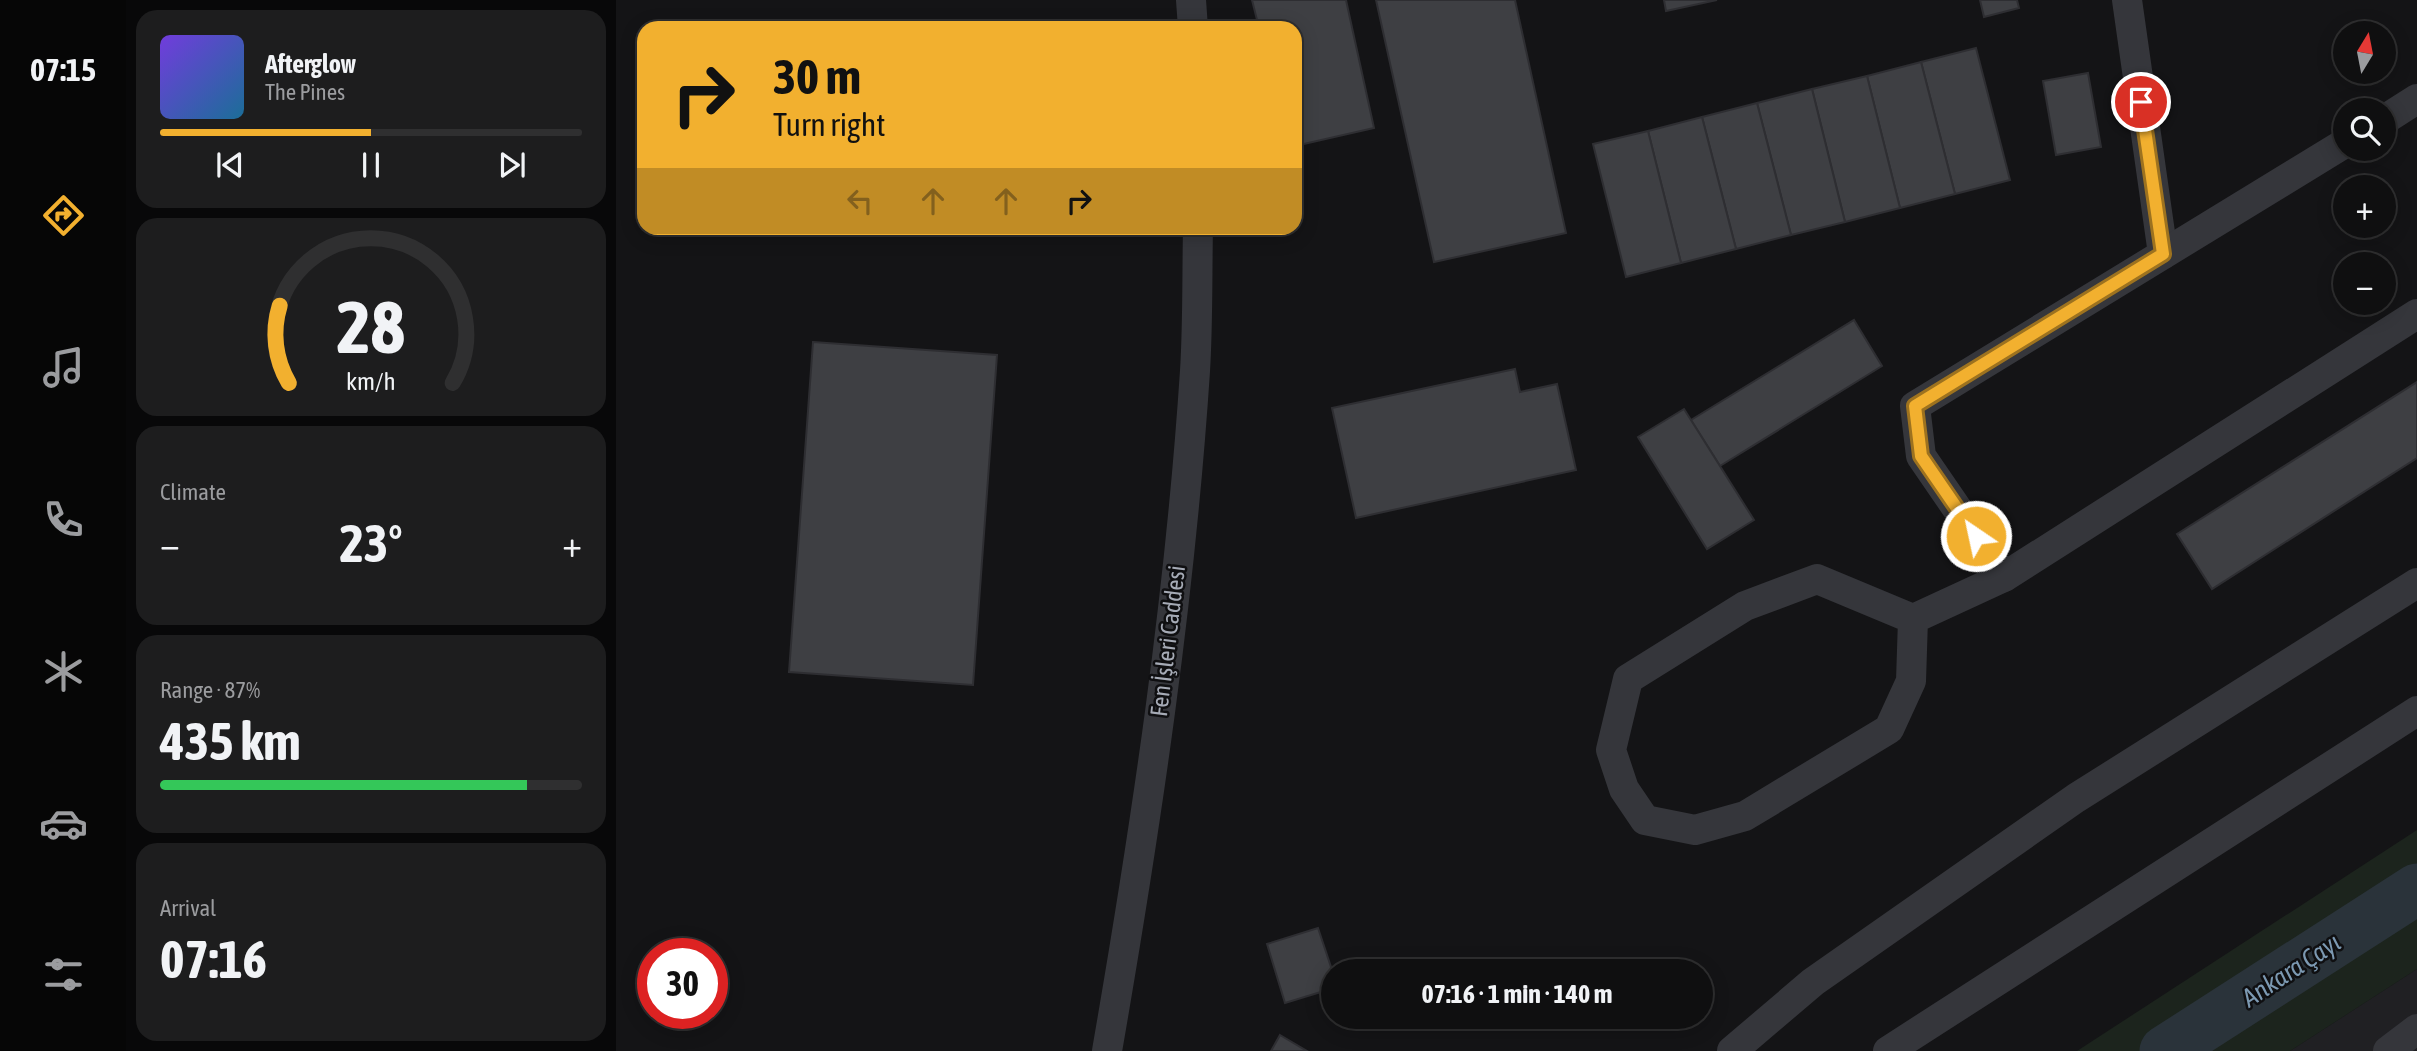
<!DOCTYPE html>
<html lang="en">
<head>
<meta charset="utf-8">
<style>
	body { margin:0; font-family:"Asap Condensed",sans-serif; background:#1d1d1e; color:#f1f3f6; height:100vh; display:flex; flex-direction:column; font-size:26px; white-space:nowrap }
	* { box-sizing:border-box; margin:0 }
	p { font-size:23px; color:#9b9c9f }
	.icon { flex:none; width:38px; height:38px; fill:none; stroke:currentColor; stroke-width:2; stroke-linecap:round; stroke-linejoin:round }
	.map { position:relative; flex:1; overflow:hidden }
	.panel { display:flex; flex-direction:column; gap:10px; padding:10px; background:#080809; width:490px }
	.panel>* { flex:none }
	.guide { position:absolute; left:21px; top:21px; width:665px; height:214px; border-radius:21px; box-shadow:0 4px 18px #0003,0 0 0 2px #2f2f30; background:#f2b02f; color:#111; overflow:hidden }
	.needle { width:46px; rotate:10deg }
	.fabs { position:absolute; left:1717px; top:21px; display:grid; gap:14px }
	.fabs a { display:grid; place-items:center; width:63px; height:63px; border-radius:50%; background:#0f0f10; box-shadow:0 4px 18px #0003,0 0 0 2px #2f2f30; font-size:35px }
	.speed { position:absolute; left:21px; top:938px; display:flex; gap:14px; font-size:35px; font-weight:700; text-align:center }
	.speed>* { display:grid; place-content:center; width:91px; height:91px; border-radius:50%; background:#0f0f10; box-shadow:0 4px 18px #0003,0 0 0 2px #2f2f30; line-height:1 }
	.speed .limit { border:10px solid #d22; background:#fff; color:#111 }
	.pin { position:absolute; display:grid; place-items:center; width:60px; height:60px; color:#fff; margin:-30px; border:4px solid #fff; border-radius:50%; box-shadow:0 2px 7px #0007 }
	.me { position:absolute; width:77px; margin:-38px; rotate:326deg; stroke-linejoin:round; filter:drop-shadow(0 0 5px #0008) }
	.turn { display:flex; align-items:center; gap:24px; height:147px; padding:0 21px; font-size:32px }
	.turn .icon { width:91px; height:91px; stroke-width:2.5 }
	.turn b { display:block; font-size:49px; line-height:60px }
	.lanes { display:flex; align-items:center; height:66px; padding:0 21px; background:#0003; justify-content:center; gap:35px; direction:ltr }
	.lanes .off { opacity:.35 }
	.big { font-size:52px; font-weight:700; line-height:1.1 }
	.panel .card { flex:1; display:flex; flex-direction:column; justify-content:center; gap:10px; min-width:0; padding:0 24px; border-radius:21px; background:#1d1d1e }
	.panel .dial { align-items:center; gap:0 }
	.dial svg { height:182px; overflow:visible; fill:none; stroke:#2f2f30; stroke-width:7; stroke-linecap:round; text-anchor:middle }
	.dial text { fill:#f1f3f6; stroke:none }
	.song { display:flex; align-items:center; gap:21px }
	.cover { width:84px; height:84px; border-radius:10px; background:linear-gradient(135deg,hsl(260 70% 55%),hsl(200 70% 35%)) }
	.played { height:7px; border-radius:4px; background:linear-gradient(90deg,#f2b02f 50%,#2f2f30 50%) }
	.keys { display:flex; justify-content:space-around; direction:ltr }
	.heat { display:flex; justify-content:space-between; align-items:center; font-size:38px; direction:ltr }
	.charge { height:10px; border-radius:5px; background:linear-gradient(90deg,#34c759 87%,#2f2f30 0) }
	.trip { position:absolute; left:705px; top:959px; width:392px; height:70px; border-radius:35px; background:#0f0f10; box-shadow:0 4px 18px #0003,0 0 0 2px #2f2f30; font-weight:700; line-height:70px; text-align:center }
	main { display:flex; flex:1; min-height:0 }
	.dock { display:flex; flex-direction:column; width:126px; justify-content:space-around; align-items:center; background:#060606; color:#9b9c9f }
	.dock .icon { width:49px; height:49px }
	.dock .active { color:#f2b02f }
	.dock b { font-size:32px; color:#f1f3f6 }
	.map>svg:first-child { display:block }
	.built { fill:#202023 }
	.green { fill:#1c241d }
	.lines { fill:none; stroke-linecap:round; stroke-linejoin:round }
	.river { stroke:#2a333a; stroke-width:51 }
	.building { fill:#3e3f43; stroke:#2e2e32; stroke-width:2 }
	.street { stroke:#35363b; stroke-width:30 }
	.route-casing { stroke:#9d721f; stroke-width:18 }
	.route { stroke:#f2b02f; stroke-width:12 }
	.labels { text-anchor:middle; stroke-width:5; stroke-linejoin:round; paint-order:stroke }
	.street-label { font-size:24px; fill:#a6abb6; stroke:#0f0f11 }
	.water-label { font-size:26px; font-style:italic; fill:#7c99b2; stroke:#0f0f11 }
</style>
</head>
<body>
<main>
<nav class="dock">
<b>07:15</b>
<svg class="icon active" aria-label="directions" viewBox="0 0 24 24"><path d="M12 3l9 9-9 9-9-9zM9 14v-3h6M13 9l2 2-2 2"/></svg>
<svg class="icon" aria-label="music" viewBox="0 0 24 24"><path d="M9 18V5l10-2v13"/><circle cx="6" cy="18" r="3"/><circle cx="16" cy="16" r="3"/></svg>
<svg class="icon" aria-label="phone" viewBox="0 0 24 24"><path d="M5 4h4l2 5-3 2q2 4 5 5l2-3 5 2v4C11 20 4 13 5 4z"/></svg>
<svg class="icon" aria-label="climate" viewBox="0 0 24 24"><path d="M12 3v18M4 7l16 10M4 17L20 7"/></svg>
<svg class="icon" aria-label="car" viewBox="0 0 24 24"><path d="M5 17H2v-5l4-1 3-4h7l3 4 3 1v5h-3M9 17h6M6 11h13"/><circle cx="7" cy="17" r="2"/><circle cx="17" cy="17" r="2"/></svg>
<svg class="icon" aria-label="filters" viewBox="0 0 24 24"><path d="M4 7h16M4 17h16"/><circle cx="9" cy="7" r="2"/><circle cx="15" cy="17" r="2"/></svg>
</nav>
<section class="panel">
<div class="card">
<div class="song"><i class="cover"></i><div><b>Afterglow</b><p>The Pines</p></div></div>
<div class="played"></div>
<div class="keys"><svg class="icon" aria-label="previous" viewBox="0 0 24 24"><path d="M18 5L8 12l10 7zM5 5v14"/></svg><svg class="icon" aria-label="pause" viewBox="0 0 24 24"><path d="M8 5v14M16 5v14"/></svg><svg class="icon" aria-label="next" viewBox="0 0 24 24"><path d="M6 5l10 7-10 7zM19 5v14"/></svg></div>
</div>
<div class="card dial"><svg viewBox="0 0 100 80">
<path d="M14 69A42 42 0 1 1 86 69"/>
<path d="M14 69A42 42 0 0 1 10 35" stroke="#f2b02f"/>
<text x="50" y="56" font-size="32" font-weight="700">28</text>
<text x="50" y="72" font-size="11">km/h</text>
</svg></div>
<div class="card"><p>Climate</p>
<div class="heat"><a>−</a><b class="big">23°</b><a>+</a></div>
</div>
<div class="card"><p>Range · 87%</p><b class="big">435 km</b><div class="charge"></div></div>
<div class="card"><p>Arrival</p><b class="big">07:16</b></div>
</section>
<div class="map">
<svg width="1801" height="1051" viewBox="0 0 1801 1051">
	<rect width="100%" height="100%" fill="#141416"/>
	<!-- built -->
	<polygon class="built" points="1801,969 1801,1051 1674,1051"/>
	<!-- green -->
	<polygon class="green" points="1801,830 1801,969 1674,1051 1461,1051"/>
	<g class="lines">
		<!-- river -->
		<polyline class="river" points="1549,1051 1801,889"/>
	</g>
	<!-- building -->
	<g class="building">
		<polygon points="636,0 730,0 758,128 679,146 679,28 643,28"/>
		<polygon points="760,0 899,0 950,233 818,262"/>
		<polygon points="1048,0 1101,0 1050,11"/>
		<polygon points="1364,0 1401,0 1403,8 1368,17"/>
		<polygon points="1360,48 1394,180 1339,194 1305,62"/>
		<polygon points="1305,62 1339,194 1284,208 1251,76"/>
		<polygon points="1472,73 1485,147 1440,155 1427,81"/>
		<polygon points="1251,76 1284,208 1229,222 1196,89"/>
		<polygon points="1196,89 1229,222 1175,235 1141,103"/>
		<polygon points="1141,103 1175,235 1120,249 1086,117"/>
		<polygon points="1086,117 1120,249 1065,263 1032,131"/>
		<polygon points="1032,131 1065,263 1010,277 977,144"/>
		<polygon points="1238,320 1266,366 1104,466 1075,420"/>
		<polygon points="197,342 381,355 357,685 173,672"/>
		<polygon points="899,369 904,392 941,384 960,470 740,518 716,408"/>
		<polygon points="1801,382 1801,458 1596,589 1561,534"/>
		<polygon points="1068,409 1138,520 1091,549 1022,437"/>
		<polygon points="702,928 718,976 718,988 669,1003 651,944"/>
		<polygon points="664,1035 691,1051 655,1051"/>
	</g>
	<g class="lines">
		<!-- street -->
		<g class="street">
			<polyline points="575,0 577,28"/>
			<polyline points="1511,0 1547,254"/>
			<polyline points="1768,120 1801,99"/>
			<polyline points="1388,577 1305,456 1299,406 1729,143"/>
			<polyline points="1297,619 1295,681 1273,729 1129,816 1079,830 1029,820 1008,789 995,750 1012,679 1129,606 1201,579 1297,619 1388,577 1801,314"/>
			<path d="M491,1051C530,826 564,599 579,371C582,323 581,275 582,228"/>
			<polyline points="1116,1051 1197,982 1460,798 1801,583"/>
			<polyline points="1272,1051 1801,711"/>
			<polyline points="1772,1051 1801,1029"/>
		</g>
	</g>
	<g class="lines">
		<!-- route casing -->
		<g class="route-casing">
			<polyline id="route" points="1360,536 1305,456 1299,406 1547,254 1525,102"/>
		</g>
		<!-- route -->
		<use href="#route" class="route"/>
	</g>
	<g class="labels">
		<!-- street labels -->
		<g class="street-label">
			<text transform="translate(552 641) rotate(-83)" y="8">Fen İşleri Caddesi</text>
		</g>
		<!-- water labels -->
		<g class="water-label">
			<text transform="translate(1675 970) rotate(-33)" y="9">Ankara Çayı</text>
		</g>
	</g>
</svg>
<div class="fabs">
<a><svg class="needle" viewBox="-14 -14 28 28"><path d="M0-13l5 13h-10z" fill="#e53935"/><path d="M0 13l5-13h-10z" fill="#9b9c9f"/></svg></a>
<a><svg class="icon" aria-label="search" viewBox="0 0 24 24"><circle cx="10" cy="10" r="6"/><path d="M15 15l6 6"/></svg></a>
<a>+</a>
<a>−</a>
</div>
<div class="speed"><div class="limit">30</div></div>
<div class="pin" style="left:1525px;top:102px;background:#d93025"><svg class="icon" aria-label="arrive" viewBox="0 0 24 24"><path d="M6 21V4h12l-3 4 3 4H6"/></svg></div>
<svg class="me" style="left:1360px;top:536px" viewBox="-20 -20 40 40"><circle r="17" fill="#f2b02f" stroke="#fff" stroke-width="3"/><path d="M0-11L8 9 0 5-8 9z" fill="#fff"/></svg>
<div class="trip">07:16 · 1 min · 140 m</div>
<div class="guide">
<div class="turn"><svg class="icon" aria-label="right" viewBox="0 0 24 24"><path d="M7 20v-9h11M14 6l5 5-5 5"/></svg><div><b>30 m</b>Turn right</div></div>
<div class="lanes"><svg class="icon off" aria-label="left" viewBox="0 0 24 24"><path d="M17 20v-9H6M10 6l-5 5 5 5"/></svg><svg class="icon off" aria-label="ahead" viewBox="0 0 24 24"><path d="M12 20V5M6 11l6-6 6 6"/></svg><svg class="icon off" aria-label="ahead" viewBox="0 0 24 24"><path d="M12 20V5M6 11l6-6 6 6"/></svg><svg class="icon" aria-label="right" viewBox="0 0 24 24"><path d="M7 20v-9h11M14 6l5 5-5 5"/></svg></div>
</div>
</div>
</main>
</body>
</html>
